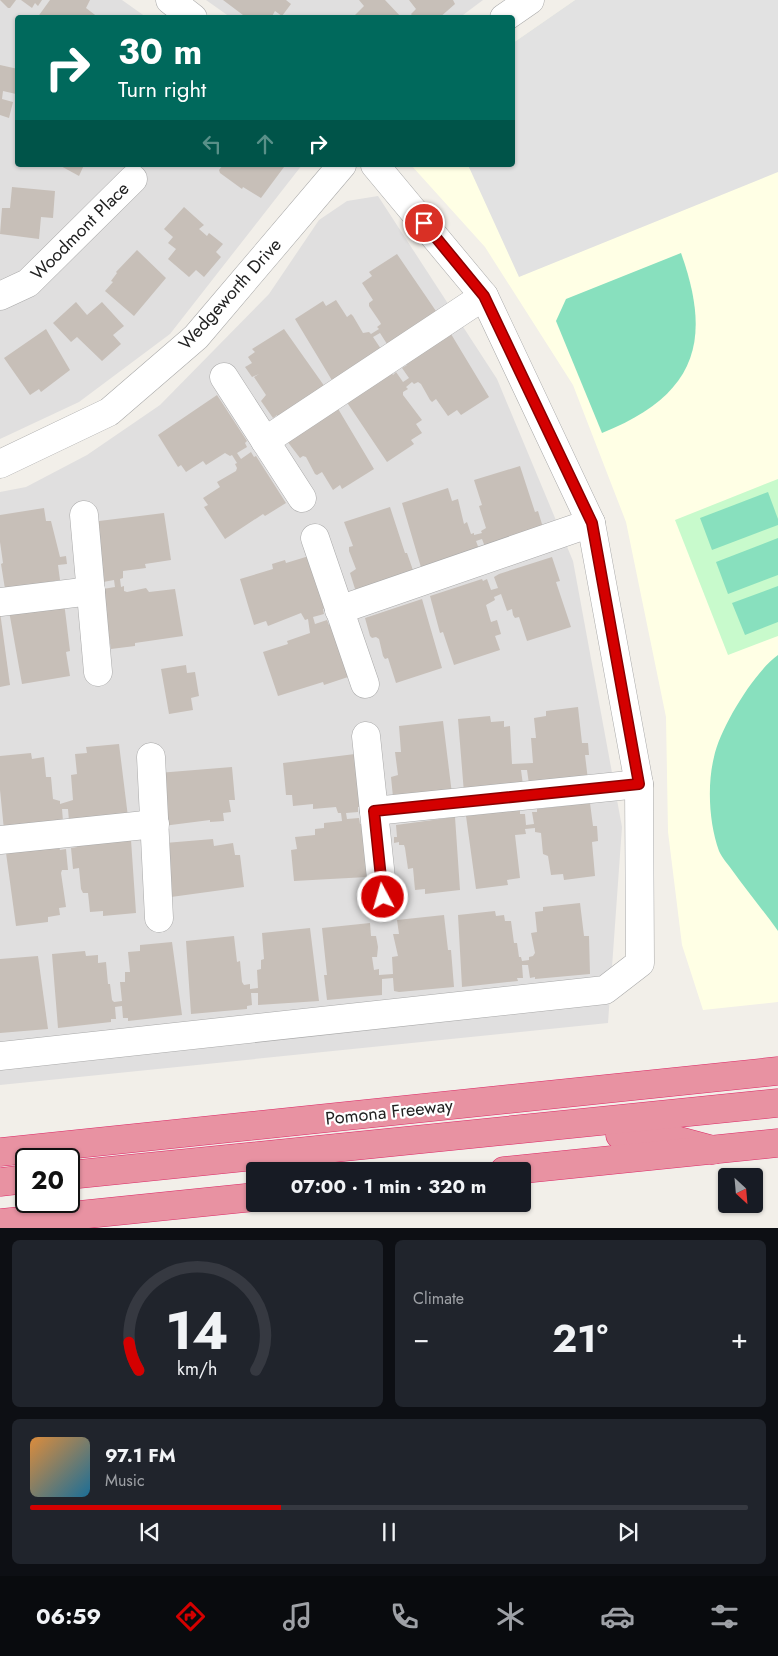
<!DOCTYPE html>
<html lang="en">
<head>
<meta charset="utf-8">
<style>
	body { margin:0; font-family:Jost,sans-serif; background:#20242c; color:#f1f3f6; height:100vh; display:flex; flex-direction:column; font-size:19px; white-space:nowrap }
	* { box-sizing:border-box; margin:0 }
	p { font-size:16px; color:#9ea1a6 }
	.icon { flex:none; width:28px; height:28px; fill:none; stroke:currentColor; stroke-width:2; stroke-linecap:round; stroke-linejoin:round }
	.map { position:relative; height:1228px; overflow:hidden }
	.details { display:flex; flex-direction:column; gap:12px; padding:12px; background:#0d0f14; flex:1 }
	.details>* { flex:none }
	.banner { position:absolute; left:15px; top:15px; width:500px; height:152px; border-radius:5px; box-shadow:0 1px 4px #0004; background:#00695c; color:#fff; overflow:hidden }
	.needle { width:32px; rotate:154deg }
	.buttons { position:absolute; left:718px; top:1168px; display:grid; gap:10px }
	.buttons a { display:grid; place-items:center; width:45px; height:45px; border-radius:5px; background:#171b24; box-shadow:0 1px 4px #0004; font-size:25px }
	.speed { position:absolute; left:15px; top:1148px; display:flex; gap:10px; font-size:25px; font-weight:700; text-align:center }
	.speed>* { display:grid; place-content:center; width:65px; height:65px; border-radius:50%; background:#171b24; box-shadow:0 1px 4px #0004; line-height:1 }
	.speed .limit { border:2px solid #111; border-radius:8px; background:#fff; color:#111 }
	.pin { position:absolute; display:grid; place-items:center; width:42px; height:42px; color:#fff; margin:-21px; border:2px solid #fff; border-radius:50%; box-shadow:0 1px 5px #0007 }
	.me { position:absolute; width:55px; margin:-28px; rotate:354deg; stroke-linejoin:round; filter:drop-shadow(0 0 4px #0008) }
	.turn { display:flex; align-items:center; gap:18px; height:105px; padding:0 20px; font-size:22px }
	.turn .icon { width:65px; height:65px; stroke-width:2.5 }
	.turn b { display:block; font-size:35px; line-height:42px }
	.lanes { display:flex; align-items:center; height:48px; padding:0 20px; background:#0003; justify-content:center; gap:25px; direction:ltr }
	.lanes .off { opacity:.35 }
	.big { font-size:38px; font-weight:700; line-height:1.1 }
	.details .card { flex:1; display:flex; flex-direction:column; justify-content:center; gap:8px; min-width:0; padding:0 18px; border-radius:8px; background:#20242c }
	.details .dial { align-items:center; gap:0 }
	.dial svg { height:130px; overflow:visible; fill:none; stroke:#363941; stroke-width:7; stroke-linecap:round; text-anchor:middle }
	.dial text { fill:#f1f3f6; stroke:none }
	.song { display:flex; align-items:center; gap:15px }
	.cover { width:60px; height:60px; border-radius:8px; background:linear-gradient(135deg,hsl(30 70% 55%),hsl(200 70% 35%)) }
	.played { height:5px; border-radius:2px; background:linear-gradient(90deg,#d40000 35%,#363941 35%) }
	.keys { display:flex; justify-content:space-around; direction:ltr }
	.heat { display:flex; justify-content:space-between; align-items:center; font-size:28px; direction:ltr }
	.details .tiles { flex:1; display:grid; gap:12px; grid-template-columns:1fr 1fr }
	.card:last-child { grid-column:span 2 }
	.trip { position:absolute; left:246px; top:1162px; width:285px; height:50px; border-radius:5px; background:#171b24; box-shadow:0 1px 4px #0004; font-weight:700; line-height:50px; text-align:center }
	.dock { display:flex; height:80px; justify-content:space-around; align-items:center; background:#090b0e; color:#9ea1a6 }
	.dock .icon { width:35px; height:35px }
	.dock .selected { color:#d40000 }
	.dock b { font-size:22px; color:#f1f3f6 }
	.map>svg:first-child { display:block }
	.residential { fill:#e0dfdf }
	.education { fill:#ffffe5 }
	.park { fill:#c8facc }
	.pitch { fill:#88e0be }
	.parking { fill:#e2e2e2 }
	.building { fill:#c7bfb8 }
	.lines { fill:none; stroke-linecap:round; stroke-linejoin:round }
	.minor-casing { stroke:#a9a9a9; stroke-width:29 }
	.highway-casing { stroke:#dc2a67; stroke-width:29 }
	.minor { stroke:#fff; stroke-width:28 }
	.highway { stroke:#e892a2; stroke-width:28 }
	.route-casing { stroke:#8a0000; stroke-width:12 }
	.route { stroke:#d40000; stroke-width:9 }
	.labels { text-anchor:middle; stroke-width:4.5; stroke-linejoin:round; paint-order:stroke }
	.street-label { font-size:18px; fill:#222; stroke:#fff }
</style>
</head>
<body>
<div class="map">
<svg width="778" height="1229" viewBox="0 0 778 1229">
	<rect width="100%" height="100%" fill="#f2efe9"/>
	<!-- residential -->
	<g class="residential">
		<polygon points="0,0 122,0 146,17 18,18 18,165 302,165 170,334 79,402 0,439"/>
		<polygon points="206,0 483,0 459,18 230,17"/>
		<polygon points="378,196 497,379 573,561 622,827 608,1023 0,1085 0,492 26,487 87,455 160,405 269,294 319,220 347,201"/>
	</g>
	<!-- education -->
	<polygon class="education" points="575,0 778,0 778,1002 703,1010 682,945 668,832 666,717 626,522 573,385 485,247 411,165 512,165 513,43"/>
	<!-- park -->
	<polygon class="park" points="778,479 778,636 728,655 675,520"/>
	<!-- pitch -->
	<g class="pitch">
		<path d="M681,253C714,345 693,396 602,433L556,321L566,299Z"/>
		<polygon points="768,492 778,519 778,525 712,550 700,518"/>
		<polygon points="778,538 778,575 728,594 716,562"/>
		<polygon points="778,586 778,622 745,635 732,603"/>
		<path d="M778,655V931C763,910 747,891 732,870C728,864 722,858 719,851C709,823 707,785 714,757C720,728 754,672 778,655Z"/>
	</g>
	<!-- parking -->
	<polygon class="parking" points="575,0 778,0 778,172 519,277 468,165 512,165 513,43"/>
	<!-- building -->
	<g class="building">
		<polygon points="0,0 16,0 10,8 8,8"/>
		<polygon points="21,0 42,0 38,6 35,3 32,8"/>
		<polygon points="50,0 90,0 86,8 99,18 37,18"/>
		<polygon points="223,0 286,0 291,4 282,16 275,11 271,18 247,18"/>
		<polygon points="359,0 385,0 402,18 352,18 364,6"/>
		<polygon points="409,0 453,0 455,4 439,18 414,18 411,14 416,9"/>
		<polygon points="0,65 18,69 16,94 3,91 2,99 13,102 9,118 0,115"/>
		<polygon points="59,165 84,165 79,176"/>
		<polygon points="223,165 281,165 284,167 261,198 243,187 242,189 220,173 219,170"/>
		<polygon points="12,187 55,191 53,218 41,217 39,239 0,234 2,208 10,208"/>
		<polygon points="184,207 204,225 199,229 207,236 209,233 223,244 216,252 221,257 204,277 196,270 189,277 168,259 176,249 168,243 173,237 164,229"/>
		<polygon points="137,250 166,278 134,316 105,291 113,282 111,281 117,273 116,272"/>
		<polygon points="397,254 438,314 387,344 380,333 373,337 381,349 333,382 295,319 323,301 326,306 336,300 347,317 351,314 353,316 363,333 369,332 371,334 379,329 377,327 381,324 380,322 369,306 369,303 373,300 362,283 372,276 369,272"/>
		<polygon points="76,302 87,315 102,302 124,326 113,335 121,344 102,361 77,337 71,342 53,323"/>
		<polygon points="46,329 70,370 41,392 39,389 30,395 4,358"/>
		<polygon points="284,329 325,387 278,417 277,415 273,418 261,401 266,395 254,377 259,374 252,377 245,367 252,363 248,357 255,352 252,349"/>
		<polygon points="451,334 489,397 461,415 457,410 448,416 436,399 432,402 430,400 421,384 418,382 414,384 412,382 406,387 408,389 403,392 403,395 422,420 416,424 422,433 411,440 414,444 387,462 346,401 391,372 393,375 396,372 403,382 409,378 402,368 407,365 405,363"/>
		<polygon points="217,395 247,441 245,443 247,447 237,453 241,459 251,452 254,457 256,456 286,503 265,516 263,514 225,539 204,507 208,505 203,498 220,487 217,482 236,471 237,468 235,464 237,463 232,455 230,456 225,453 206,465 203,461 186,472 181,465 178,467 158,435"/>
		<polygon points="337,407 374,469 342,489 340,485 333,490 322,472 317,475 315,474 306,457 303,456 300,458 287,441"/>
		<polygon points="520,466 535,512 538,511 545,534 487,552 482,539 476,541 480,552 423,574 402,503 448,488 452,501 458,499 464,524 467,522 471,534 474,533 474,535 482,533 481,531 486,528 479,506 482,505 474,480"/>
		<polygon points="390,507 405,553 407,553 415,576 356,592 350,573 356,569 349,551 349,547 353,546 344,522"/>
		<polygon points="44,508 46,521 51,521 60,557 66,556 67,564 58,565 60,580 5,589 1,564 3,563 0,542 0,515"/>
		<polygon points="164,513 171,560 145,564 146,568 123,571 123,578 120,579 121,587 124,586 124,591 127,592 146,588 149,592 175,589 183,636 135,643 135,646 111,649 102,595 103,589 115,587 114,580 103,582 91,522"/>
		<polygon points="309,556 326,608 323,609 324,614 313,617 315,624 327,620 329,625 331,625 348,677 324,685 323,682 278,696 263,652 288,644 287,641 310,633 308,619 305,620 301,613 268,626 266,621 254,625 240,579 273,569 272,564 285,560 286,563"/>
		<polygon points="552,557 560,581 556,582 571,627 527,641 519,617 515,618 513,615 512,609 507,611 501,594 494,597 495,600 486,605 491,622 497,620 501,634 495,636 500,650 454,665 443,632 440,633 430,596 482,579 483,581 487,579 491,590 498,588 494,577 499,574"/>
		<polygon points="422,599 442,668 396,683 388,658 385,659 383,656 379,639 376,637 372,638 370,636 365,618"/>
		<polygon points="64,602 70,651 66,652 70,676 22,684 9,611"/>
		<polygon points="0,612 10,685 0,687"/>
		<polygon points="186,665 187,673 195,672 199,696 191,698 193,710 169,714 161,669"/>
		<polygon points="578,707 582,743 588,743 589,755 585,755 588,780 529,784 527,770 521,770 523,785 464,793 458,719 490,716 491,722 504,721 504,727 510,726 512,764 533,763 531,738 536,738 534,718 546,716 546,711"/>
		<polygon points="443,721 452,794 393,797 391,777 398,775 395,752 401,752 399,726"/>
		<polygon points="119,744 128,817 69,821 68,809 62,809 63,821 4,830 0,790 0,756 31,753 32,759 44,757 46,777 51,777 53,799 60,801 60,804 73,800 71,775 77,774 75,754 87,753 86,747"/>
		<polygon points="355,754 360,807 358,807 358,812 346,813 347,819 359,818 360,824 362,824 367,877 294,881 291,850 297,849 295,837 315,835 315,829 324,828 324,823 342,821 341,813 338,813 336,807 313,809 313,804 293,806 292,795 286,795 283,763"/>
		<polygon points="232,767 235,800 229,800 231,812 223,813 224,821 210,822 210,820 163,826 158,773"/>
		<polygon points="590,803 593,826 597,826 598,841 592,842 595,876 564,880 563,874 551,875 548,856 543,854 541,833 535,832 535,828 525,829 526,834 515,835 520,878 507,880 508,885 476,889 466,816 520,810 520,814 525,814 526,825 534,824 532,812 537,812 537,809"/>
		<polygon points="455,817 460,890 425,894 425,889 415,890 413,868 408,869 405,848 404,845 399,845 399,842 394,843 394,837 397,837 396,825"/>
		<polygon points="213,839 214,846 233,843 235,855 240,855 244,887 171,897 165,843"/>
		<polygon points="131,840 136,913 103,916 103,911 90,912 88,893 83,893 81,889 79,868 73,869 71,848 77,847 76,845"/>
		<polygon points="59,847 60,850 66,849 68,870 62,870 61,873 66,907 59,908 60,915 48,917 48,922 16,926 6,853"/>
		<polygon points="580,903 584,936 589,936 590,974 535,979 535,977 530,978 528,965 522,965 523,978 517,978 518,981 462,987 458,915 495,911 496,916 504,915 505,921 511,921 514,943 517,943 519,957 521,957 522,961 529,960 529,957 533,956 535,953 531,933 537,932 535,912 543,911 543,907"/>
		<polygon points="444,915 448,950 451,950 454,987 399,992 394,991 393,978 382,979 382,995 327,1000 324,975 327,975 322,928 370,923 371,936 376,936 378,947 377,957 372,957 374,970 379,969 379,975 393,974 392,957 398,956 393,934 399,934 397,920"/>
		<polygon points="310,928 319,1001 258,1005 258,993 251,993 252,1005 247,1006 247,1009 191,1014 186,941 234,936 237,962 240,961 242,982 244,985 250,984 250,989 258,988 257,970 261,969 261,960 264,959 262,933"/>
		<polygon points="172,942 182,1015 128,1021 128,1018 123,1018 122,1006 115,1007 116,1019 111,1019 111,1022 58,1028 52,954 85,951 86,956 98,955 98,963 106,962 108,984 110,984 112,1000 114,1002 122,1001 120,982 125,982 125,972 130,972 128,952 140,951 140,945"/>
		<polygon points="38,956 48,1029 0,1033 0,959"/>
	</g>
	<g class="lines">
		<!-- minor casing -->
		<g class="minor-casing">
			<g id="minor">
				<polyline points="170,0 193,18"/>
				<polyline points="504,18 530,0"/>
				<polyline points="0,296 28,283 133,179"/>
				<polyline points="224,377 302,498"/>
				<polyline points="265,441 484,296"/>
				<polyline points="0,464 109,412 196,337 342,165"/>
				<polyline points="84,515 98,672"/>
				<polyline points="315,538 365,684"/>
				<polyline points="0,602 91,591"/>
				<polyline points="339,610 591,523"/>
				<polyline points="366,736 383,897"/>
				<polyline points="151,757 159,918"/>
				<polyline points="374,811 639,784"/>
				<polyline points="0,840 155,824"/>
				<polyline points="0,1056 605,990 640,963 639,784 591,523 484,296 375,165"/>
			</g>
		</g>
		<!-- highway casing -->
		<g class="highway-casing">
			<g id="highway">
				<polyline points="620,1135 646,1132 713,1150"/>
				<polyline points="0,1152 778,1071"/>
				<polyline points="504,1171 778,1143"/>
				<polyline points="69,1175 778,1103"/>
				<polyline points="0,1182 26,1179"/>
				<polyline points="0,1223 255,1197"/>
			</g>
		</g>
		<!-- minor -->
		<use href="#minor" class="minor"/>
		<!-- highway -->
		<use href="#highway" class="highway"/>
	</g>
	<g class="lines">
		<!-- route casing -->
		<g class="route-casing">
			<polyline id="route" points="383,897 374,811 639,784 592,523 484,296 424,223"/>
		</g>
		<!-- route -->
		<use href="#route" class="route"/>
	</g>
	<g class="labels">
		<!-- street labels -->
		<g class="street-label">
			<text transform="translate(80 231) rotate(-45)" y="6">Woodmont Place</text>
			<text transform="translate(230 294) rotate(-48)" y="6">Wedgeworth Drive</text>
			<text transform="translate(389 1112) rotate(-6)" y="6">Pomona Freeway</text>
		</g>
	</g>
</svg>
<div class="buttons">
<a><svg class="needle" viewBox="-14 -14 28 28"><path d="M0-13l5 13h-10z" fill="#e53935"/><path d="M0 13l5-13h-10z" fill="#9ea1a6"/></svg></a>
</div>
<div class="speed"><div class="limit">20</div></div>
<div class="pin" style="left:424px;top:223px;background:#d93025"><svg class="icon" aria-label="arrive" viewBox="0 0 24 24"><path d="M6 21V4h12l-3 4 3 4H6"/></svg></div>
<svg class="me" style="left:383px;top:897px" viewBox="-20 -20 40 40"><circle r="17" fill="#d40000" stroke="#fff" stroke-width="3"/><path d="M0-11L8 9 0 5-8 9z" fill="#fff"/></svg>
<div class="trip">07:00 · 1 min · 320 m</div>
<div class="banner">
<div class="turn"><svg class="icon" aria-label="right" viewBox="0 0 24 24"><path d="M7 20v-9h11M14 6l5 5-5 5"/></svg><div><b>30 m</b>Turn right</div></div>
<div class="lanes"><svg class="icon off" aria-label="left" viewBox="0 0 24 24"><path d="M17 20v-9H6M10 6l-5 5 5 5"/></svg><svg class="icon off" aria-label="ahead" viewBox="0 0 24 24"><path d="M12 20V5M6 11l6-6 6 6"/></svg><svg class="icon" aria-label="right" viewBox="0 0 24 24"><path d="M7 20v-9h11M14 6l5 5-5 5"/></svg></div>
</div>
</div>
<section class="details">
<div class="tiles">
<div class="card dial"><svg viewBox="0 0 100 80">
<path d="M14 69A42 42 0 1 1 86 69"/>
<path d="M14 69A42 42 0 0 1 8 52" stroke="#d40000"/>
<text x="50" y="56" font-size="32" font-weight="700">14</text>
<text x="50" y="72" font-size="11">km/h</text>
</svg></div>
<div class="card"><p>Climate</p>
<div class="heat"><a>−</a><b class="big">21°</b><a>+</a></div>
</div>
<div class="card">
<div class="song"><i class="cover"></i><div><b>97.1 FM</b><p>Music</p></div></div>
<div class="played"></div>
<div class="keys"><svg class="icon" aria-label="previous" viewBox="0 0 24 24"><path d="M18 5L8 12l10 7zM5 5v14"/></svg><svg class="icon" aria-label="pause" viewBox="0 0 24 24"><path d="M8 5v14M16 5v14"/></svg><svg class="icon" aria-label="next" viewBox="0 0 24 24"><path d="M6 5l10 7-10 7zM19 5v14"/></svg></div>
</div>
</div>
</section>
<nav class="dock">
<b>06:59</b>
<svg class="icon selected" aria-label="directions" viewBox="0 0 24 24"><path d="M12 3l9 9-9 9-9-9zM9 14v-3h6M13 9l2 2-2 2"/></svg>
<svg class="icon" aria-label="music" viewBox="0 0 24 24"><path d="M9 18V5l10-2v13"/><circle cx="6" cy="18" r="3"/><circle cx="16" cy="16" r="3"/></svg>
<svg class="icon" aria-label="phone" viewBox="0 0 24 24"><path d="M5 4h4l2 5-3 2q2 4 5 5l2-3 5 2v4C11 20 4 13 5 4z"/></svg>
<svg class="icon" aria-label="climate" viewBox="0 0 24 24"><path d="M12 3v18M4 7l16 10M4 17L20 7"/></svg>
<svg class="icon" aria-label="car" viewBox="0 0 24 24"><path d="M5 17H2v-5l4-1 3-4h7l3 4 3 1v5h-3M9 17h6M6 11h13"/><circle cx="7" cy="17" r="2"/><circle cx="17" cy="17" r="2"/></svg>
<svg class="icon" aria-label="filters" viewBox="0 0 24 24"><path d="M4 7h16M4 17h16"/><circle cx="9" cy="7" r="2"/><circle cx="15" cy="17" r="2"/></svg>
</nav>
</body>
</html>
